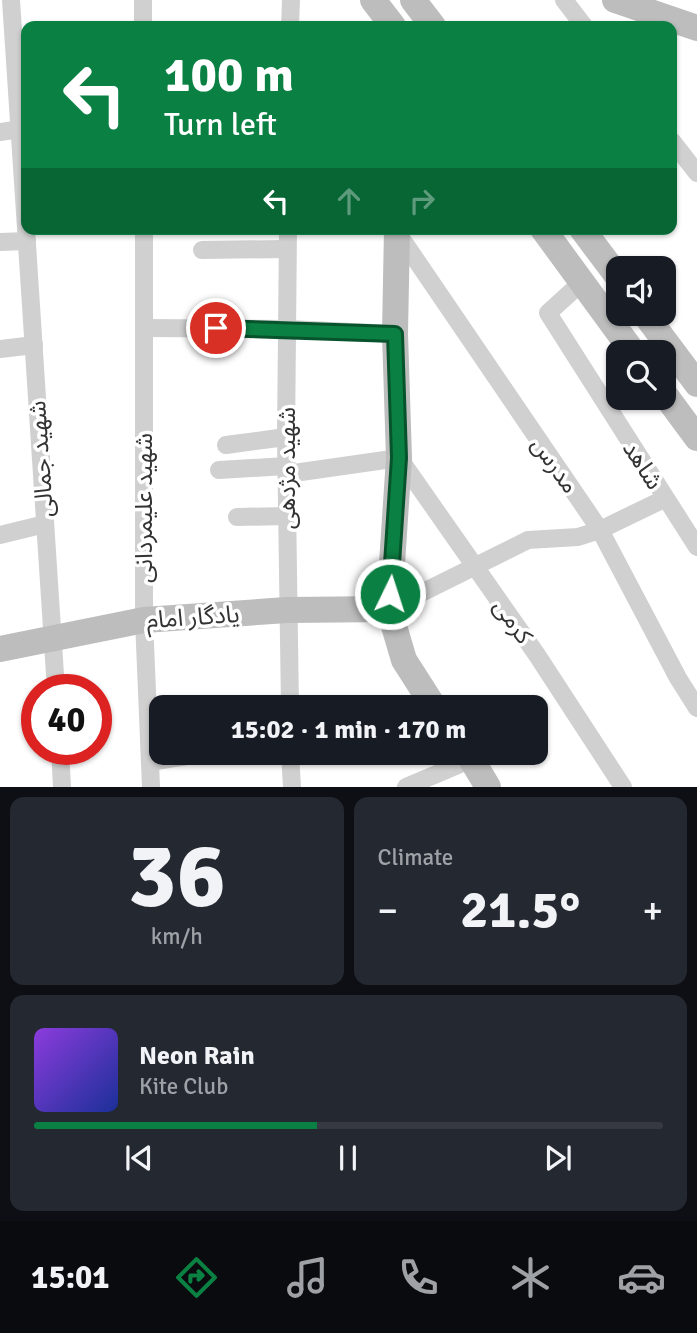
<!DOCTYPE html>
<html lang="en">
<head>
<meta charset="utf-8">
<style>
	body { margin:0; font-family:Signika,"Noto Sans Arabic",sans-serif; background:#242831; color:#f1f3f6; height:100vh; display:flex; flex-direction:column; font-size:26px; white-space:nowrap }
	* { box-sizing:border-box; margin:0 }
	p { font-size:23px; color:#9ea1a6 }
	.icon { flex:none; width:38px; height:38px; fill:none; stroke:currentColor; stroke-width:2; stroke-linecap:round; stroke-linejoin:round }
	.map { position:relative; height:787px; overflow:hidden }
	.details { display:flex; flex-direction:column; gap:10px; padding:10px; background:#0d0f14; flex:1 }
	.details>* { flex:none }
	.guide { position:absolute; left:21px; top:21px; width:656px; height:214px; border-radius:14px; box-shadow:0 2px 5px #0004; background:#0b8043; color:#fff; overflow:hidden }
	.fabs { position:absolute; left:606px; top:256px; display:grid; gap:14px }
	.fabs a { display:grid; place-items:center; width:70px; height:70px; border-radius:14px; background:#171b24; box-shadow:0 2px 5px #0004; font-size:35px }
	.speed { position:absolute; left:21px; top:674px; display:flex; gap:14px; font-size:35px; font-weight:700; text-align:center }
	.speed>* { display:grid; place-content:center; width:91px; height:91px; border-radius:50%; background:#171b24; box-shadow:0 2px 5px #0004; line-height:1 }
	.speed .limit { border:10px solid #d22; background:#fff; color:#111 }
	.pin { position:absolute; display:grid; place-items:center; width:60px; height:60px; color:#fff; margin:-30px; border:4px solid #fff; border-radius:50%; box-shadow:0 2px 7px #0007 }
	.me { position:absolute; width:77px; margin:-38px; rotate:4deg; stroke-linejoin:round; filter:drop-shadow(0 0 5px #0008) }
	.turn { display:flex; align-items:center; gap:24px; height:147px; padding:0 28px; font-size:32px }
	.turn .icon { width:91px; height:91px; stroke-width:2.5 }
	.turn b { display:block; font-size:49px; line-height:60px }
	.lanes { display:flex; align-items:center; height:66px; padding:0 28px; background:#0003; justify-content:center; gap:35px; direction:ltr }
	.lanes .off { opacity:.35 }
	.big { font-size:52px; font-weight:700; line-height:1.1 }
	.details .card { flex:1; display:flex; flex-direction:column; justify-content:center; gap:10px; min-width:0; padding:0 24px; border-radius:14px; background:#242831 }
	.details .dial { align-items:center; gap:0 }
	.dial b { font-size:91px; line-height:1 }
	.song { display:flex; align-items:center; gap:21px }
	.cover { width:84px; height:84px; border-radius:10px; background:linear-gradient(135deg,hsl(270 70% 55%),hsl(230 70% 35%)) }
	.played { height:7px; border-radius:4px; background:linear-gradient(90deg,#0b8043 45%,#363941 45%) }
	.keys { display:flex; justify-content:space-around; direction:ltr }
	.heat { display:flex; justify-content:space-between; align-items:center; font-size:38px; direction:ltr }
	.details .tiles { flex:1; display:grid; gap:10px; grid-template-columns:1fr 1fr }
	.card:last-child { grid-column:span 2 }
	.trip { position:absolute; left:149px; top:695px; width:399px; height:70px; border-radius:14px; background:#171b24; box-shadow:0 2px 5px #0004; font-weight:700; line-height:70px; text-align:center }
	.dock { display:flex; height:112px; justify-content:space-around; align-items:center; background:#090b0e; color:#9ea1a6 }
	.dock .icon { width:49px; height:49px }
	.dock .active { color:#0b8043 }
	.dock b { font-size:32px; color:#f1f3f6 }
	.map>svg:first-child { display:block }
	.lines { fill:none; stroke-linecap:round; stroke-linejoin:round }
	.street { stroke:#d0d0d0; stroke-width:18 }
	.secondary { stroke:#bdbdbd; stroke-width:26 }
	.route-casing { stroke:#07532c; stroke-width:18 }
	.route { stroke:#0b8043; stroke-width:12 }
	.labels { text-anchor:middle; stroke-width:7; stroke-linejoin:round; paint-order:stroke }
	.street-label { font-size:24px; fill:#333; stroke:#fff }
</style>
</head>
<body>
<div class="map">
<svg width="697" height="787" viewBox="0 0 697 787">
	<rect width="100%" height="100%" fill="#fff"/>
	<g class="lines">
		<!-- street -->
		<g class="street">
			<polyline points="11,0 26,228"/>
			<polyline points="143,0 143,26"/>
			<polyline points="564,0 584,26"/>
			<polyline points="290,26 291,0"/>
			<polyline points="0,132 20,129"/>
			<polyline points="672,141 697,173"/>
			<polyline points="26,229 56,690"/>
			<polyline points="144,229 144,620 151,787"/>
			<polyline points="288,229 286,437 290,707"/>
			<polyline points="397,232 600,530 678,678 697,708"/>
			<polyline points="0,242 27,241"/>
			<polyline points="202,250 287,249"/>
			<polyline points="582,282 548,313 697,547"/>
			<polyline points="144,328 288,329 395,334"/>
			<polyline points="0,349 34,345"/>
			<polyline points="226,445 286,437"/>
			<polyline points="219,470 286,466"/>
			<polyline points="287,474 399,458 537,655 623,787"/>
			<polyline points="237,517 287,516"/>
			<polyline points="0,535 45,524"/>
			<polyline points="389,609 528,540 578,537 600,530 664,499"/>
			<polyline points="60,749 62,787"/>
			<polyline points="290,752 292,787"/>
			<polyline points="150,762 212,752"/>
			<polyline points="406,787 472,759"/>
		</g>
		<!-- secondary -->
		<g class="secondary">
			<polyline points="373,0 393,26"/>
			<polyline points="413,0 433,26"/>
			<polyline points="615,0 697,28"/>
			<polyline points="397,229 395,334 399,458 389,609 404,660 434,707"/>
			<polyline points="543,229 633,352"/>
			<polyline points="582,229 618,277"/>
			<polyline points="644,313 697,384"/>
			<polyline points="663,392 697,438"/>
			<polyline points="0,649 144,620 287,610 389,609"/>
			<polyline points="467,752 488,787"/>
		</g>
	</g>
	<g class="lines">
		<!-- route casing -->
		<g class="route-casing">
			<polyline id="route" points="216,328 395,334 399,458 390,594"/>
		</g>
		<!-- route -->
		<use href="#route" class="route"/>
	</g>
	<g class="labels">
		<!-- street labels -->
		<g class="street-label">
			<text transform="translate(41 459) rotate(-94)" y="8">شهید جمالی</text>
			<text transform="translate(555 465) rotate(55)" y="8">مدرس</text>
			<text transform="translate(643 465) rotate(57)" y="8">شاهد</text>
			<text transform="translate(287 468) rotate(-90)" y="8">شهید مژدهی</text>
			<text transform="translate(144 508) rotate(-90)" y="8">شهید علیمردانی</text>
			<text transform="translate(193 617) rotate(-4)" y="8">یادگار امام</text>
			<text transform="translate(513 621) rotate(55)" y="8">کرمی</text>
		</g>
	</g>
</svg>
<div class="fabs">
<a><svg class="icon" aria-label="sound" viewBox="0 0 24 24"><path d="M4 9h4l5-4v14l-5-4H4zM17 9q2 3 0 6"/></svg></a>
<a><svg class="icon" aria-label="search" viewBox="0 0 24 24"><circle cx="10" cy="10" r="6"/><path d="M15 15l6 6"/></svg></a>
</div>
<div class="speed"><div class="limit">40</div></div>
<div class="pin" style="left:216px;top:328px;background:#d93025"><svg class="icon" aria-label="arrive" viewBox="0 0 24 24"><path d="M6 21V4h12l-3 4 3 4H6"/></svg></div>
<svg class="me" style="left:390px;top:594px" viewBox="-20 -20 40 40"><circle r="17" fill="#0b8043" stroke="#fff" stroke-width="3"/><path d="M0-11L8 9 0 5-8 9z" fill="#fff"/></svg>
<div class="trip">15:02 · 1 min · 170 m</div>
<div class="guide">
<div class="turn"><svg class="icon" aria-label="left" viewBox="0 0 24 24"><path d="M17 20v-9H6M10 6l-5 5 5 5"/></svg><div><b>100 m</b>Turn left</div></div>
<div class="lanes"><svg class="icon" aria-label="left" viewBox="0 0 24 24"><path d="M17 20v-9H6M10 6l-5 5 5 5"/></svg><svg class="icon off" aria-label="ahead" viewBox="0 0 24 24"><path d="M12 20V5M6 11l6-6 6 6"/></svg><svg class="icon off" aria-label="right" viewBox="0 0 24 24"><path d="M7 20v-9h11M14 6l5 5-5 5"/></svg></div>
</div>
</div>
<section class="details">
<div class="tiles">
<div class="card dial"><b>36</b><p>km/h</p></div>
<div class="card"><p>Climate</p>
<div class="heat"><a>−</a><b class="big">21.5°</b><a>+</a></div>
</div>
<div class="card">
<div class="song"><i class="cover"></i><div><b>Neon Rain</b><p>Kite Club</p></div></div>
<div class="played"></div>
<div class="keys"><svg class="icon" aria-label="previous" viewBox="0 0 24 24"><path d="M18 5L8 12l10 7zM5 5v14"/></svg><svg class="icon" aria-label="pause" viewBox="0 0 24 24"><path d="M8 5v14M16 5v14"/></svg><svg class="icon" aria-label="next" viewBox="0 0 24 24"><path d="M6 5l10 7-10 7zM19 5v14"/></svg></div>
</div>
</div>
</section>
<nav class="dock">
<b>15:01</b>
<svg class="icon active" aria-label="directions" viewBox="0 0 24 24"><path d="M12 3l9 9-9 9-9-9zM9 14v-3h6M13 9l2 2-2 2"/></svg>
<svg class="icon" aria-label="music" viewBox="0 0 24 24"><path d="M9 18V5l10-2v13"/><circle cx="6" cy="18" r="3"/><circle cx="16" cy="16" r="3"/></svg>
<svg class="icon" aria-label="phone" viewBox="0 0 24 24"><path d="M5 4h4l2 5-3 2q2 4 5 5l2-3 5 2v4C11 20 4 13 5 4z"/></svg>
<svg class="icon" aria-label="climate" viewBox="0 0 24 24"><path d="M12 3v18M4 7l16 10M4 17L20 7"/></svg>
<svg class="icon" aria-label="car" viewBox="0 0 24 24"><path d="M5 17H2v-5l4-1 3-4h7l3 4 3 1v5h-3M9 17h6M6 11h13"/><circle cx="7" cy="17" r="2"/><circle cx="17" cy="17" r="2"/></svg>
</nav>
</body>
</html>
